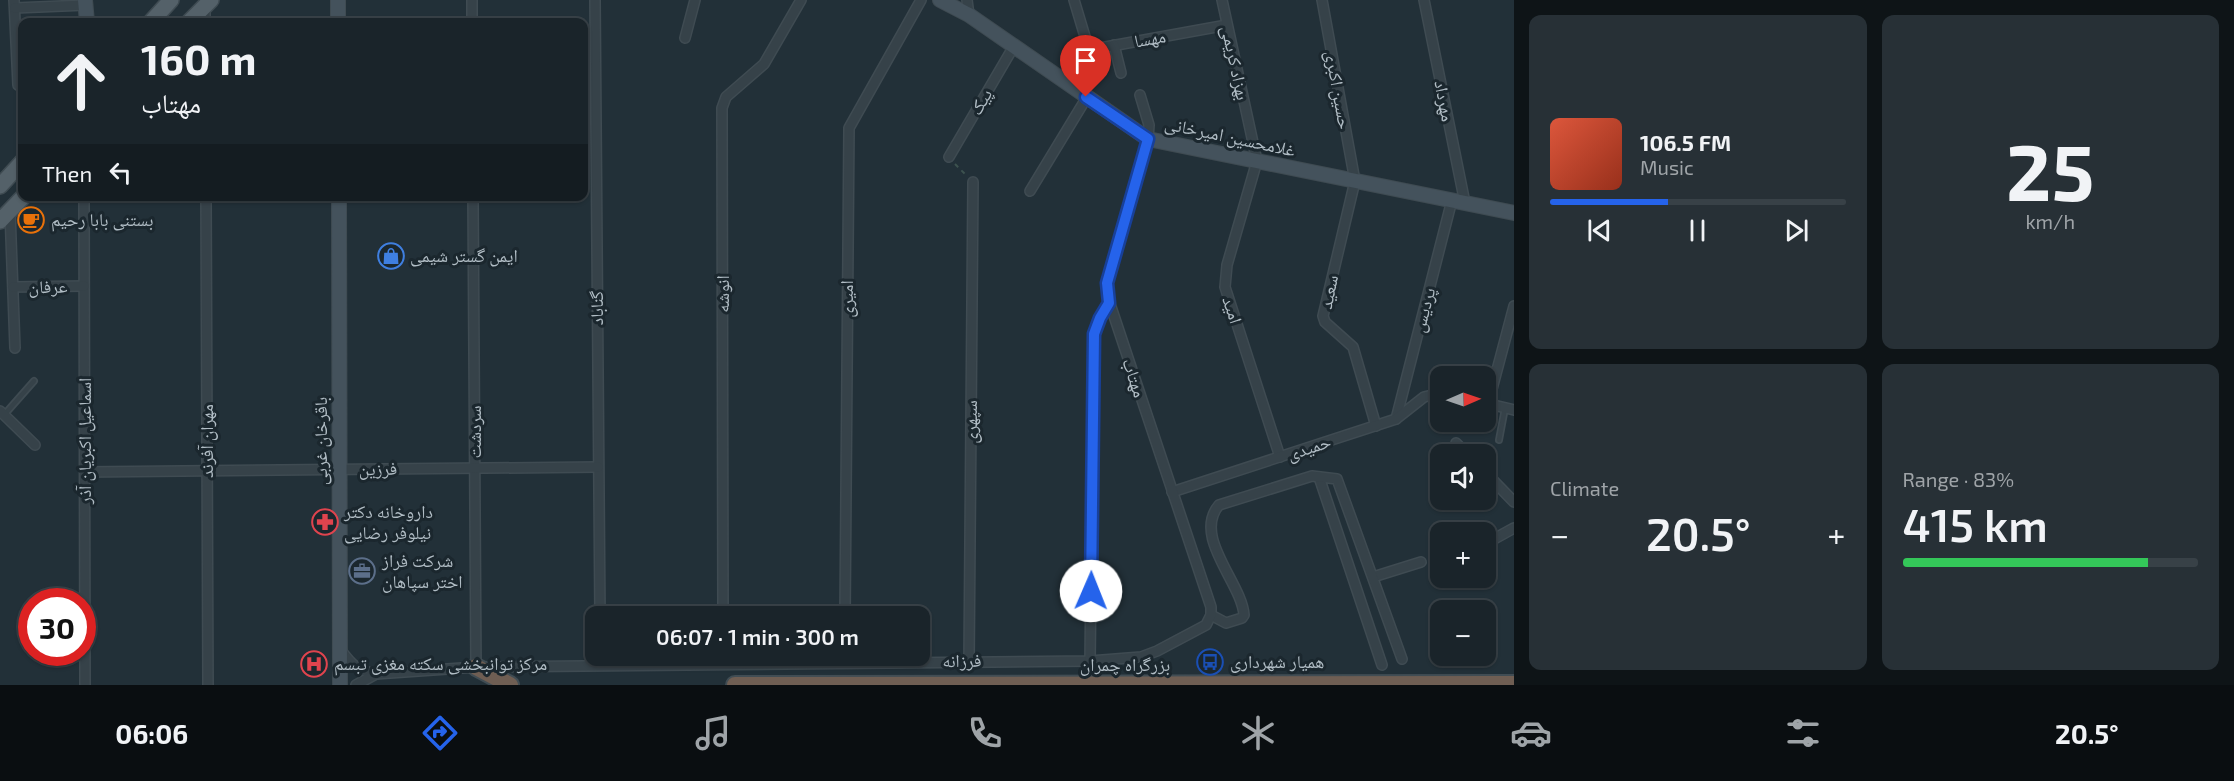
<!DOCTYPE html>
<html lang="en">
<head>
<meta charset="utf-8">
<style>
	body { margin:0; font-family:"Exo 2","Noto Naskh Arabic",sans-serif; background:#273036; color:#f1f3f6; height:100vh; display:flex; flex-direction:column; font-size:22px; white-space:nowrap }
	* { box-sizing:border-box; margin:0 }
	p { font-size:20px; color:#9fa4a8 }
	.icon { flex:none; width:33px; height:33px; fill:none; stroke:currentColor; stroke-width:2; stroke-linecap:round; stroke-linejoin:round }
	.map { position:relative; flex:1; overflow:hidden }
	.drawer { display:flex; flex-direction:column; gap:15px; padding:15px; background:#0e1417; width:720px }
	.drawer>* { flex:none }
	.banner { position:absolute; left:18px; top:18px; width:570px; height:183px; border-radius:12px; box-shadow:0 2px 4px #0004,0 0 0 2px #384147; background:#1a242a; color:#f1f3f6; overflow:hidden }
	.needle { width:39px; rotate:88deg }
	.buttons { position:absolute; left:1430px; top:366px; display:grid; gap:12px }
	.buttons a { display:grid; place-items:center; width:66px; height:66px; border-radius:12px; background:#1a242a; box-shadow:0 2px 4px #0004,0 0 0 2px #384147; font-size:30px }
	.speed { position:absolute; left:18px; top:588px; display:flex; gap:12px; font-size:30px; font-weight:700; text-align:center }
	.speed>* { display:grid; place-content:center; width:78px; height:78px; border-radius:50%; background:#1a242a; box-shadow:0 2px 4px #0004,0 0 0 2px #384147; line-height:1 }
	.speed .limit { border:9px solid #d22; background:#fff; color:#111 }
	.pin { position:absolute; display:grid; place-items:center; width:51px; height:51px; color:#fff; margin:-62px -26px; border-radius:50% 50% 50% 0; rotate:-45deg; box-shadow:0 0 6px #0007 }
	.pin .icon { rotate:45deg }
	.me { position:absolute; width:66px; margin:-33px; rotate:1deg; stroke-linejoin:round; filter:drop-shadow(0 0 4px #0008) }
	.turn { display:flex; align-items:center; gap:21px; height:126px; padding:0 24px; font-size:27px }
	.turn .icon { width:78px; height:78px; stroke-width:2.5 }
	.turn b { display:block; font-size:42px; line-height:51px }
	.then { display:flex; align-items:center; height:57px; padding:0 24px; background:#0003; gap:12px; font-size:22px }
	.big { font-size:45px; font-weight:600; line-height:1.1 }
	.drawer .widget { flex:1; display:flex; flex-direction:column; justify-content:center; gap:9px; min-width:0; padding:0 21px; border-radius:12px; background:#273036 }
	.drawer .dial { align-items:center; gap:0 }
	.dial b { font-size:78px; line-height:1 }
	.song { display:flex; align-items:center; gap:18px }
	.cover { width:72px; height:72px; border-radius:9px; background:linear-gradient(135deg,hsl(10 70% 55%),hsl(10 70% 35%)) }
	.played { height:6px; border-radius:3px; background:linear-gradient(90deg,#2563eb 40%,#384147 40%) }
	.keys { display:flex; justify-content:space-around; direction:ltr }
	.heat { display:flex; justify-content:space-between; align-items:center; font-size:33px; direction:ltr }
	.charge { height:9px; border-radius:4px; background:linear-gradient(90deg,#34c759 83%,#384147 0) }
	.drawer .tiles { flex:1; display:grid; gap:15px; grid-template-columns:repeat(2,1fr) }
	.trip { position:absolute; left:585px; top:606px; width:345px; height:60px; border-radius:12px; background:#1a242a; box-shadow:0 2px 4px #0004,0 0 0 2px #384147; font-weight:600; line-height:60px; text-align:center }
	.menu { display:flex; height:96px; justify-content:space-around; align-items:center; background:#0a0e11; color:#9fa4a8 }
	.menu .icon { width:42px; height:42px }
	.menu .active { color:#2563eb }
	.menu b { font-size:27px; color:#f1f3f6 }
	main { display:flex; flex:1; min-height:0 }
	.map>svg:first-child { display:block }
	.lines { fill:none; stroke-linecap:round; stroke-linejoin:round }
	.lane-casing { stroke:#3f4b52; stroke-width:8 }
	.street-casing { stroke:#3f4b52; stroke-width:12 }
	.secondary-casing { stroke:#3f4b52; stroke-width:16 }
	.primary-casing { stroke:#3f4b52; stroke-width:18 }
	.highway-casing { stroke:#414d54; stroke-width:20 }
	.path { stroke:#3d524f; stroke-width:2; stroke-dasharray:4.5 4.5; stroke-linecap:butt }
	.lane { stroke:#364249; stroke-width:4.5 }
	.street { stroke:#364249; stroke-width:9 }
	.secondary { stroke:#44525c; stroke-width:14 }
	.primary { stroke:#546169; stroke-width:15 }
	.highway { stroke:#6f5e53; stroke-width:16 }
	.route-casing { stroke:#184099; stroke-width:15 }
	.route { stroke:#2563eb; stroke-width:10 }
	.labels { text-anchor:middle; stroke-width:6; stroke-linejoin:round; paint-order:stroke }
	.street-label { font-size:18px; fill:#b1bdc5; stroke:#1b272e }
	.poi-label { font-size:18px; fill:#b1bdc5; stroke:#1b272e; text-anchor:start }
</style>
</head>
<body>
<main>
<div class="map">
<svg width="1514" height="685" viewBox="0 0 1514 685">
	<rect width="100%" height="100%" fill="#223038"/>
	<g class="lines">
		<!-- lane casing -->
		<g class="lane-casing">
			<g id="lane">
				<polyline points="4,415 34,381"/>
				<polyline points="1499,440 1505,408"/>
			</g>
		</g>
		<!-- street casing -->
		<g class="street-casing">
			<g id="street">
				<polyline points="14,0 18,85"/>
				<polyline points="472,0 472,22"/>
				<polyline points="595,0 600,616"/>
				<polyline points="967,0 969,15"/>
				<polyline points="1074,0 1089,50 1227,25"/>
				<polyline points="1222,0 1257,161 1227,265 1225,287 1280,457"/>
				<polyline points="1322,0 1355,181 1323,316 1325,322 1353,347 1376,426"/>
				<polyline points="1424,0 1465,203"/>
				<polyline points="205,6 205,22"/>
				<polyline points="15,8 86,5"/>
				<polyline points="685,38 695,0"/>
				<polyline points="1114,45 1121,73"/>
				<polyline points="949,157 1014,46"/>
				<polyline points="1030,191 1087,97"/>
				<polyline points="84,196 85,685"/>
				<polyline points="206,196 208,685"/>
				<polyline points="473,196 476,667"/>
				<polyline points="10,211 15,348"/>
				<polyline points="13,287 84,286"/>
				<polyline points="1485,403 1514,410"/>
				<polyline points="1488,404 1514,306"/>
				<polyline points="0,411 35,445"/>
				<polyline points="1396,419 1452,200"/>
				<polyline points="1456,443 1467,454"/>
				<polyline points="85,472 598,467"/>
				<polyline points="1485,472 1514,502"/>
				<polyline points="1319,477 1382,665"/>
				<polyline points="1172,492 1396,419 1424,397 1440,393"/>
				<polyline points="1485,544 1514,528"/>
				<polyline points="1436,562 1440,561"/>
				<polyline points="1373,577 1421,562"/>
				<path d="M1211,615L1226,623L1242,618L1244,615C1242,583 1192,537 1219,505L1312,476L1337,479L1402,659"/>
				<polyline points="723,616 722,108 726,97 764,64 801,0"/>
				<polyline points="845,616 849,128 921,0"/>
				<path d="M340,649C352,665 356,670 376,674L476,667L1090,661L1141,657L1157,651L1206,625L1211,615V607L1108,298L1107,283L1148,139L1149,125L1140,95"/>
				<polyline points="969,661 973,182"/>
				<polyline points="1090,661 1094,334 1100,318 1109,303"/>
				<polyline points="356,685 376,674"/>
			</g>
		</g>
		<!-- secondary casing -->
		<g class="secondary-casing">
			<g id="secondary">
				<polyline points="85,0 87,22"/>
				<polyline points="338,0 338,22"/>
				<polyline points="940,0 969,15 1148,139 1514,213"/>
				<polyline points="339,196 340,685"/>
			</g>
		</g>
		<!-- primary casing -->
		<g class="primary-casing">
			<g id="primary">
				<polyline points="151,22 171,0"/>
				<polyline points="189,22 211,0"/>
				<polyline points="0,186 22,162"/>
				<polyline points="0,221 24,196"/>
			</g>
		</g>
		<!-- highway casing -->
		<g class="highway-casing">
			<g id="highway">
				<polyline points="476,667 510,685"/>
				<polyline points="735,685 1514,684"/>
			</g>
		</g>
		<!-- path -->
		<polyline class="path" points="955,164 966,175"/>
		<!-- lane -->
		<use href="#lane" class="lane"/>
		<!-- street -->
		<use href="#street" class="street"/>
		<!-- secondary -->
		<use href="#secondary" class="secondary"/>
		<!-- primary -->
		<use href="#primary" class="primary"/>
		<!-- highway -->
		<use href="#highway" class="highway"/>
	</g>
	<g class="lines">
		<!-- route casing -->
		<g class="route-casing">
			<polyline id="route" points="1086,97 1148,139 1107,283 1109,303 1100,318 1094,334 1091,591"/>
		</g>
		<!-- route -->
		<use href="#route" class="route"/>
	</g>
	<!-- icons -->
	<defs>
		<g id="cafe-ring" transform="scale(1.35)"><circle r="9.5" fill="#1b272e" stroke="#e8710a" stroke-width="1.5"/><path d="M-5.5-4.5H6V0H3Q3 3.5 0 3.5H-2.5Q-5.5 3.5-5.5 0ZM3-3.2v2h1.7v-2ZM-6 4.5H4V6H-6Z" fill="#e8710a"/></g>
		<g id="shop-ring" transform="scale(1.35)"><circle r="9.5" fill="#1b272e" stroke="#3f7fe0" stroke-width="1.5"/><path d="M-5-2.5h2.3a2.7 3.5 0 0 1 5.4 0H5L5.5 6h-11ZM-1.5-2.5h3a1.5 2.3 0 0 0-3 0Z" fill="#3f7fe0"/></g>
		<g id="pharmacy-ring" transform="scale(1.35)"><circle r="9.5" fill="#1b272e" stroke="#e0444e" stroke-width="1.5"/><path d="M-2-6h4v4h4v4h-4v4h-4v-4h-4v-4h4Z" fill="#e0444e"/></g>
		<g id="office-ring" transform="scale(1.35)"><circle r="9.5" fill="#1b272e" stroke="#5c6f8a" stroke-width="1.5"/><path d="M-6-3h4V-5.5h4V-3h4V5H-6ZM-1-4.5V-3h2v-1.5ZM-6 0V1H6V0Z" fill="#5c6f8a"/></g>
		<g id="bus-ring" transform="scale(1.35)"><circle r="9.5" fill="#1b272e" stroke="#1a4fb4" stroke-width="1.5"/><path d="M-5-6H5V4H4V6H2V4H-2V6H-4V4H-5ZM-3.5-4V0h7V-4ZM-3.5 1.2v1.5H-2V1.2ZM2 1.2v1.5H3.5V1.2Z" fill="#1a4fb4"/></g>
		<g id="hospital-ring" transform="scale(1.35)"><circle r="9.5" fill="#1b272e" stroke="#e0444e" stroke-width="1.5"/><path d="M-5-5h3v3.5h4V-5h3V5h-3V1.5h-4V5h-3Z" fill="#e0444e"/></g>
	</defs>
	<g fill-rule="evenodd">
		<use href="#cafe-ring" x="31" y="220"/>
		<use href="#shop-ring" x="391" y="256"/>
		<use href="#pharmacy-ring" x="325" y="522"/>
		<use href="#office-ring" x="362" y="571"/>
		<use href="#bus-ring" x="1210" y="662"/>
		<use href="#hospital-ring" x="314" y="664"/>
	</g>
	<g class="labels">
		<!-- street labels -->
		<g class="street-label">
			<text transform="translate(1150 39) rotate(-10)" y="6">مهسا</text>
			<text transform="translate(1235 63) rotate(78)" y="6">بهزاد کریمی</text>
			<text transform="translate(1338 90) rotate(80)" y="6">حسین اکبری</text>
			<text transform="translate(1444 101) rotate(79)" y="6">مهرداد</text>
			<text transform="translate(981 102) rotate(-60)" y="6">پیک</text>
			<text transform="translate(1230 137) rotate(12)" y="6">غلامحسین امیرخانی</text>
			<text transform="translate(48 287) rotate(-1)" y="6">عرفان</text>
			<text transform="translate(1329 292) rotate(-79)" y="6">سعید</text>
			<text transform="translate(723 294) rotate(-90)" y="6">انوشه</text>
			<text transform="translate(847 299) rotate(-90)" y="6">امیری</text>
			<text transform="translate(597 308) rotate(-90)" y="6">گناباد</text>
			<text transform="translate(1232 310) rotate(72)" y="6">امید</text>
			<text transform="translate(1424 310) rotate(-75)" y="6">پردیس</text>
			<text transform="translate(1134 378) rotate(72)" y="6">مهتاب</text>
			<text transform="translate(971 422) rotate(-90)" y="6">سپهری</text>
			<text transform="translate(475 432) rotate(-90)" y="6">سردشت</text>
			<text transform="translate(85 441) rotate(-90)" y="6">اسماعیل اکبریان آذر</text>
			<text transform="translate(207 441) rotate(-90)" y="6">مهران آفرند</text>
			<text transform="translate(321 441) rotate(-90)" y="6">باقرخان غربی</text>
			<text transform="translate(1309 448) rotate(-18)" y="6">حمیدی</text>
			<text transform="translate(378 469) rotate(-1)" y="6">فرزین</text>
			<text transform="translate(962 661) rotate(-1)" y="6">فرزانه</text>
			<text x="1125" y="671">بزرگراه چمران</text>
		</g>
		<!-- poi labels -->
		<g class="poi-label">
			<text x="51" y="226">بستنی بابا رحیم</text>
			<text x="410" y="262">ایمن گستر شیمی</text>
			<text x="344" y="518">داروخانه دکتر<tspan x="344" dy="21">نیلوفر رضایی</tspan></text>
			<text x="382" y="567">شرکت فراز<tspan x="382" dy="21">اختر سپاهان</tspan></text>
			<text x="1230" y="668">همیار شهرداری</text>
			<text x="334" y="670">مرکز توانبخشی سکته مغزی تبسم</text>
		</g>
	</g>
</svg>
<div class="buttons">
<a><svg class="needle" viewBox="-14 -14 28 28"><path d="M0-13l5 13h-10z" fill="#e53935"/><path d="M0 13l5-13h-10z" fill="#9fa4a8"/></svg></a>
<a><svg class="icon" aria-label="sound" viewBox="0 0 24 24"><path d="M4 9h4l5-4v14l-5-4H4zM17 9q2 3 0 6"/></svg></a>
<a>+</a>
<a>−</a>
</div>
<div class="speed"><div class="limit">30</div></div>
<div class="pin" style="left:1086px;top:97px;background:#d93025"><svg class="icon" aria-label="arrive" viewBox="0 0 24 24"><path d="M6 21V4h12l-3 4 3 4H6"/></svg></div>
<svg class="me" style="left:1091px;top:591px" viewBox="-20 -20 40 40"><circle r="19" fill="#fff"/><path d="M0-13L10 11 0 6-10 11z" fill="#2563eb"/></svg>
<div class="trip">06:07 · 1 min · 300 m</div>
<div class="banner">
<div class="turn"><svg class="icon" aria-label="ahead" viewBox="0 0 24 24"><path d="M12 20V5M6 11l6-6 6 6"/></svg><div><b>160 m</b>مهتاب</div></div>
<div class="then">Then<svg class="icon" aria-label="left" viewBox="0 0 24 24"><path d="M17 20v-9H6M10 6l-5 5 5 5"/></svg></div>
</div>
</div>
<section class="drawer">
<div class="tiles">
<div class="widget">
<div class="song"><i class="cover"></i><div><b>106.5 FM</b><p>Music</p></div></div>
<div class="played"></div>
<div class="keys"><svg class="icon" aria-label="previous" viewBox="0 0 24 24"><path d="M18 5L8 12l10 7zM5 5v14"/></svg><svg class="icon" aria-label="pause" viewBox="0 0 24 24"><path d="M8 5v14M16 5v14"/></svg><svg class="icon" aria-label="next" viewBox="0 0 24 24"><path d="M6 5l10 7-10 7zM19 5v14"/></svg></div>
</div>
<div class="widget dial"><b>25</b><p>km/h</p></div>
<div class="widget"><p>Climate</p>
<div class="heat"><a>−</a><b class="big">20.5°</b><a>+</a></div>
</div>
<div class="widget"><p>Range · 83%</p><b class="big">415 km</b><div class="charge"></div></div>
</div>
</section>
</main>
<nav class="menu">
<b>06:06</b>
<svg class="icon active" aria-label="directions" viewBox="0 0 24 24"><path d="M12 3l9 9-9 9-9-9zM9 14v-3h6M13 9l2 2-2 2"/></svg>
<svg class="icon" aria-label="music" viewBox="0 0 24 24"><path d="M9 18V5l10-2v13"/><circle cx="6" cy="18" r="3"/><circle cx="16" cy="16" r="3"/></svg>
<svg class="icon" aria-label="phone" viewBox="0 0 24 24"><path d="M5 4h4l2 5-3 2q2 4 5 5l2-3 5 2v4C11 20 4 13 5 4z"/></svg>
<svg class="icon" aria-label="climate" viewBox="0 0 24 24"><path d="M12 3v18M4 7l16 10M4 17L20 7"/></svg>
<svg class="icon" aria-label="car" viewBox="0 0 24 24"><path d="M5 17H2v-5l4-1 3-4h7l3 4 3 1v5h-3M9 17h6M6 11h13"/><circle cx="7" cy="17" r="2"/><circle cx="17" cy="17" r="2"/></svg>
<svg class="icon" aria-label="filters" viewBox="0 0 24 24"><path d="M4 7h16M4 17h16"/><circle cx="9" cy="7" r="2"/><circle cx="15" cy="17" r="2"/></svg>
<b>20.5°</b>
</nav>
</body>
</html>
